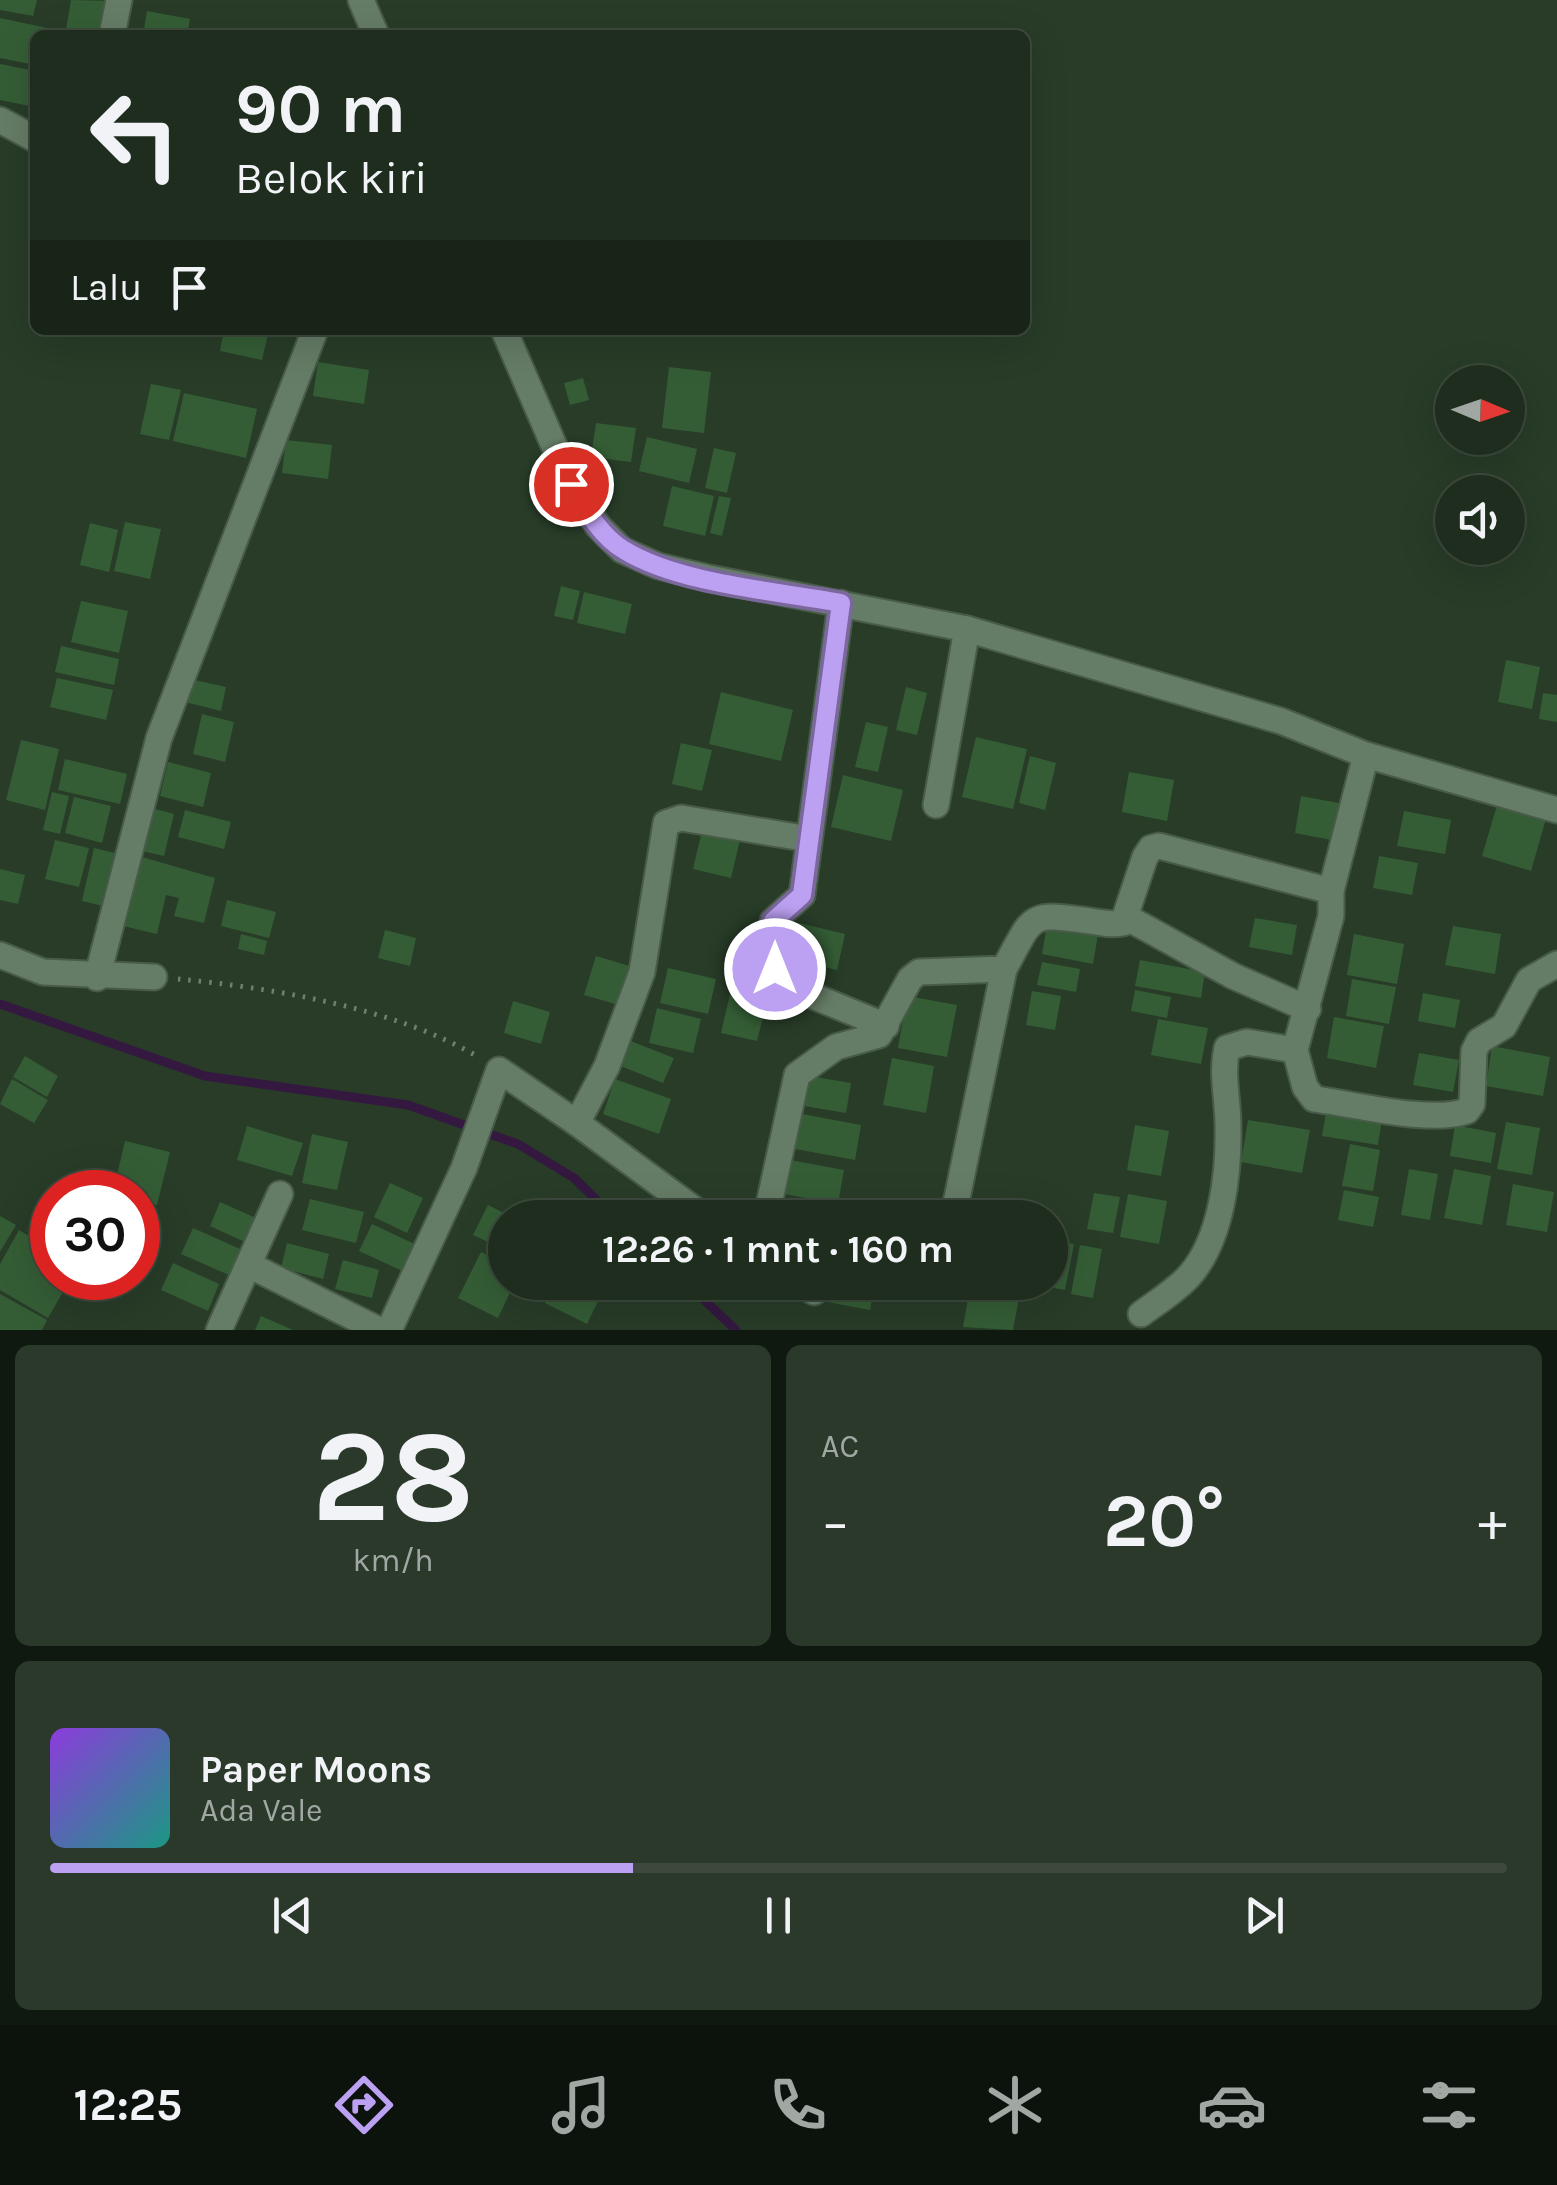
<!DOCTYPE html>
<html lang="id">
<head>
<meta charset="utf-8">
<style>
	body { margin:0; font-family:Karla,sans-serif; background:#2b392b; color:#f1f3f6; height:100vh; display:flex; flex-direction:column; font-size:38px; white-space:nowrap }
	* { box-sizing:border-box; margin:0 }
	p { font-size:32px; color:#a1a8a4 }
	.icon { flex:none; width:55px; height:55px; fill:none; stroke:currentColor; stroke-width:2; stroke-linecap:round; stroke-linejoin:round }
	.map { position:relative; height:1330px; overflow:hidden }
	.sheet { display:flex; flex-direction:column; gap:15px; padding:15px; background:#101910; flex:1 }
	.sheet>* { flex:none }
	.top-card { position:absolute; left:30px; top:30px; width:1000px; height:305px; border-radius:15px; box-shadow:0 10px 40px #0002,0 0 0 2px #3c493c; background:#1e2d1e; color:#f1f3f6; overflow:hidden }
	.needle { width:65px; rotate:92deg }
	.fabs { position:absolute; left:1435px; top:365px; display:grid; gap:20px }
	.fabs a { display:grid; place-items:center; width:90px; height:90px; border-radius:50%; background:#1e2d1e; box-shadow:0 10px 40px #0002,0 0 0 2px #3c493c; font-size:50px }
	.speed { position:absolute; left:30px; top:1170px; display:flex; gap:20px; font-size:50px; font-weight:700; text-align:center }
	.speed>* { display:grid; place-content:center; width:130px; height:130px; border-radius:50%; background:#1e2d1e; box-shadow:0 10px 40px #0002,0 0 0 2px #3c493c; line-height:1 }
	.speed .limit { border:15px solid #d22; background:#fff; color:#111 }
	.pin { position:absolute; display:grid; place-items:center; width:85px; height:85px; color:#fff; margin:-42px; border:5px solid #fff; border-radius:50%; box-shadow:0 2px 10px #0007 }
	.me { position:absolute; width:110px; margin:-55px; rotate:0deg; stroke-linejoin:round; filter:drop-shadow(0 0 8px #0008) }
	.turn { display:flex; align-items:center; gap:35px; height:210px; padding:0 40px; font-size:45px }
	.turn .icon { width:130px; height:130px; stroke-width:2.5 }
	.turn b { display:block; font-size:70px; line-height:85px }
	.then { display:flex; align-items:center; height:95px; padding:0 40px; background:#0003; gap:20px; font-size:38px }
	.big { font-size:75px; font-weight:700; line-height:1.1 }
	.sheet .tile { flex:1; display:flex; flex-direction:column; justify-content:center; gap:15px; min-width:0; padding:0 35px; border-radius:15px; background:#2b392b }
	.sheet .dial { align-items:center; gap:0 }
	.dial b { font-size:130px; line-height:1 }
	.song { display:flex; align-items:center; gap:30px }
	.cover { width:120px; height:120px; border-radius:15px; background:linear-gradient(135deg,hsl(270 70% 55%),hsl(170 70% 35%)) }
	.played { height:10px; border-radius:5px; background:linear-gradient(90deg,#bca0f2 40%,#3c493c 40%) }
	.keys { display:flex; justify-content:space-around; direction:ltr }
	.heat { display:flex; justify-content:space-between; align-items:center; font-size:55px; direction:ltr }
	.sheet .tiles { flex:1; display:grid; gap:15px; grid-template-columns:1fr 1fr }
	.tile:last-child { grid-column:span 2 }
	.trip { position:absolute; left:488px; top:1200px; width:580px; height:100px; border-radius:50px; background:#1e2d1e; box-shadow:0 10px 40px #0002,0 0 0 2px #3c493c; font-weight:700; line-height:100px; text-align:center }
	.tabs { display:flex; height:160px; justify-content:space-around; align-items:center; background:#0c120c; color:#a1a8a4 }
	.tabs .icon { width:70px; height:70px }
	.tabs .active { color:#bca0f2 }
	.tabs b { font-size:45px; color:#f1f3f6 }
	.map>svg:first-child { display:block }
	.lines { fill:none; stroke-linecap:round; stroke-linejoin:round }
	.stream { stroke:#341840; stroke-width:9 }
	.building { fill:#345d35 }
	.street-casing { stroke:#485a48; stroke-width:29 }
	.path { stroke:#70806f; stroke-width:5; stroke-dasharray:2.5 8; stroke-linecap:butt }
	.street { stroke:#657c66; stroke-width:25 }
	.route-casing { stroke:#7a689d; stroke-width:25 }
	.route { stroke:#bca0f2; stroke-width:18 }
</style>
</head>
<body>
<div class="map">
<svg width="1557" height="1330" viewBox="0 0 1557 1330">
	<rect width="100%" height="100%" fill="#283c28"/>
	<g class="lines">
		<!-- stream -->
		<g class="stream">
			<polyline points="0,1004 205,1076 408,1105 518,1144 574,1178 615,1218"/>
			<polyline points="685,1282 736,1330"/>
		</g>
	</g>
	<!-- building -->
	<g class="building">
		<polygon points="0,0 37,0 33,16 0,10"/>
		<polygon points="71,0 111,1 104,35 65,35"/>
		<polygon points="147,11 190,19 187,35 143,35"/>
		<polygon points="0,18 57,30 56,35 35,35 35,65 0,58"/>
		<polygon points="0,64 35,71 35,107 0,100"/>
		<polygon points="224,330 269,330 262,360 220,351"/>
		<polygon points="318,362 369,370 364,404 313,396"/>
		<polygon points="669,367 711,372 704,433 662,428"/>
		<polygon points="583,378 589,400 570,405 564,383"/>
		<polygon points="151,384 181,390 169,440 140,434"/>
		<polygon points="184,393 257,409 246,458 173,441"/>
		<polygon points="596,423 636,428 631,462 591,457"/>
		<polygon points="647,437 697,449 689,483 639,471"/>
		<polygon points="286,440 332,445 328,479 282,473"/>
		<polygon points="714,448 736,453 727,493 705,488"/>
		<polygon points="672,486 714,496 705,536 663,526"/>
		<polygon points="719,496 731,498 722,536 710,533"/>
		<polygon points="125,522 161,529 150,579 114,571"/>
		<polygon points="90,523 118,530 109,572 80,565"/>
		<polygon points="561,586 580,591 573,620 554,616"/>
		<polygon points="584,592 632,604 625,634 577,623"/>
		<polygon points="81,601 128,611 119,653 71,642"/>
		<polygon points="61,646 119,659 114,685 55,672"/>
		<polygon points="1506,660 1540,667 1532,709 1498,702"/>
		<polygon points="57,678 113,690 106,720 50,707"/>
		<polygon points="190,679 226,687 221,711 185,702"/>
		<polygon points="906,687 927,693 917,735 896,730"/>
		<polygon points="721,692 793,710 781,761 709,744"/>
		<polygon points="1543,693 1557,695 1557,722 1539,719"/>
		<polygon points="202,714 234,722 225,762 193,754"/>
		<polygon points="866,722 888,727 878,772 855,767"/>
		<polygon points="976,737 1027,749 1013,809 962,797"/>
		<polygon points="21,740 59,749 45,810 6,800"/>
		<polygon points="681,743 712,750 702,791 672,784"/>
		<polygon points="1030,756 1056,763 1045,810 1019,803"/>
		<polygon points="65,759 127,774 120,804 58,790"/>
		<polygon points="168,762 211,773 203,807 160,796"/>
		<polygon points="1129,772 1174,780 1167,821 1122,812"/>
		<polygon points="843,775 903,790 891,841 831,827"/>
		<polygon points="52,792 69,796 60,834 43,830"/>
		<polygon points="1301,796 1344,804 1337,841 1295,833"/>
		<polygon points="74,797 111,806 102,843 65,833"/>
		<polygon points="1497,805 1546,819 1531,871 1482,856"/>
		<polygon points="148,807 174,814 164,856 138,850"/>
		<polygon points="185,810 231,822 224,849 178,837"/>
		<polygon points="1404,811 1451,820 1445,854 1397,846"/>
		<polygon points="704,822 742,831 731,878 693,869"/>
		<polygon points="55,840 89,848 79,887 45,879"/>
		<polygon points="94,848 123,855 111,908 82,901"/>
		<polygon points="135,855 215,878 204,923 174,916 179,898 166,895 157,934 119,925"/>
		<polygon points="1379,856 1418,863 1412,895 1373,888"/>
		<polygon points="0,869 25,875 18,904 0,900"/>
		<polygon points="227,900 276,912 269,938 221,926"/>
		<polygon points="1255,918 1297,925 1292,955 1249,947"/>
		<polygon points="1048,919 1099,928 1093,964 1042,954"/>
		<polygon points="791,921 845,934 837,970 783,957"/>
		<polygon points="1453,926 1501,934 1495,974 1445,965"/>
		<polygon points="385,930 416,938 410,966 378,958"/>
		<polygon points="241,934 267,941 264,955 238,949"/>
		<polygon points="1354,934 1404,944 1397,984 1347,975"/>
		<polygon points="596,956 633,967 622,1006 584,995"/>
		<polygon points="1140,960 1205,972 1201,998 1135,986"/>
		<polygon points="1042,962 1080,969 1076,992 1037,985"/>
		<polygon points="668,968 716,979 708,1014 660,1003"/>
		<polygon points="1352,979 1396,987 1389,1024 1346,1016"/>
		<polygon points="732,985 769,994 757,1041 721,1033"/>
		<polygon points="1135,990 1171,997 1167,1018 1131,1011"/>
		<polygon points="1032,991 1061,996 1055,1030 1026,1025"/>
		<polygon points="1423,993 1460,1000 1455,1028 1418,1021"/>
		<polygon points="907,996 957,1005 947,1057 898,1048"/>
		<polygon points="513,1001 550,1012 541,1044 504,1033"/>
		<polygon points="657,1008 701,1019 693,1053 649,1043"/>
		<polygon points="1334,1017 1384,1026 1376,1068 1327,1058"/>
		<polygon points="1158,1019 1208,1028 1201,1064 1151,1055"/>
		<polygon points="628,1040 674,1058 663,1083 618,1065"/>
		<polygon points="1492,1046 1550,1057 1543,1096 1486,1086"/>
		<polygon points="1419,1053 1459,1060 1453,1092 1413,1085"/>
		<polygon points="25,1056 58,1076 47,1097 13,1077"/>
		<polygon points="892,1058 934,1066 926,1113 883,1105"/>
		<polygon points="803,1075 851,1083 846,1113 798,1105"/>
		<polygon points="12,1079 48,1100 34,1123 0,1104"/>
		<polygon points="615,1079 671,1099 659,1134 603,1114"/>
		<polygon points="1328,1102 1383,1112 1378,1145 1322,1136"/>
		<polygon points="797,1113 861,1125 855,1160 790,1148"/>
		<polygon points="1248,1120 1310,1130 1302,1173 1241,1162"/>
		<polygon points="1506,1122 1540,1128 1532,1175 1497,1169"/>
		<polygon points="1135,1125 1169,1131 1161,1176 1127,1170"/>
		<polygon points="1455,1125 1496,1133 1491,1163 1450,1156"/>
		<polygon points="247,1126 303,1143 292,1176 237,1160"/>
		<polygon points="312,1134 348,1142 337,1190 302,1183"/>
		<polygon points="125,1141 170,1152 157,1205 138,1201 138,1192 113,1192"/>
		<polygon points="1350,1144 1380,1150 1373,1191 1342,1186"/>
		<polygon points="785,1159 844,1170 838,1204 779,1193"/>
		<polygon points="1409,1169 1438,1174 1430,1220 1401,1215"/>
		<polygon points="1454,1169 1491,1176 1482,1225 1444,1218"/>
		<polygon points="390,1183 423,1198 407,1233 374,1217"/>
		<polygon points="1513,1184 1554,1192 1547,1232 1506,1225"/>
		<polygon points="1344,1190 1379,1197 1373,1227 1338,1220"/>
		<polygon points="1094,1193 1120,1197 1113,1233 1087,1229"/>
		<polygon points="1128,1194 1167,1201 1159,1244 1120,1237"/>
		<polygon points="310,1199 364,1212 356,1243 302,1230"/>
		<polygon points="220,1202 256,1218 245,1242 210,1226"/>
		<polygon points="488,1205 514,1218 505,1218 505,1250 473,1235"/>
		<polygon points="783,1206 835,1216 835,1218 780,1218"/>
		<polygon points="0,1216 16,1225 0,1252"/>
		<polygon points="372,1224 423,1248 411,1275 359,1251"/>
		<polygon points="193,1228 240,1249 229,1275 181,1254"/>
		<polygon points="19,1230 52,1250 52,1278 71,1278 48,1318 0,1290 0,1264"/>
		<polygon points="1050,1240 1074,1244 1065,1290 1033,1284 1050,1282"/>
		<polygon points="287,1243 329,1254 323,1279 281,1268"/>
		<polygon points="1080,1245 1102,1249 1093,1298 1071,1294"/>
		<polygon points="481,1252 505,1264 505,1282 515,1282 498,1318 458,1298"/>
		<polygon points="343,1260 379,1270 372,1298 335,1289"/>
		<polygon points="173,1263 219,1284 208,1311 161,1290"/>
		<polygon points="555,1282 576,1282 601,1295 587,1324 545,1303"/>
		<polygon points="825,1282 875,1282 870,1310 822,1301"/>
		<polygon points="968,1282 1023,1282 1020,1294"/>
		<polygon points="970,1288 1019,1298 1013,1330 963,1327"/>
		<polygon points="0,1294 47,1320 42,1330 0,1330"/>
		<polygon points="261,1316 293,1330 255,1330"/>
	</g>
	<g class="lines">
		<!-- street casing -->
		<g class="street-casing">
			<g id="street">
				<polyline points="361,0 376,35"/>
				<polyline points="112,35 119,0"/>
				<polyline points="0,120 35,139"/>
				<polyline points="504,330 571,485 598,526 622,550 658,566 709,578 967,629 1281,721 1366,755 1557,810"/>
				<polyline points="841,603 802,895 773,921 775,969 781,983 886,1026"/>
				<path d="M1366,755L1331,891V916L1295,1050L1305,1087L1314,1099C1355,1104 1429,1124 1467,1111L1472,1104L1474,1051L1479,1041L1504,1026L1529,980L1557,964"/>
				<polyline points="936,805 967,629"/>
				<polyline points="1126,917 1233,976 1308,1009"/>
				<polyline points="0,955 43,972 154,977"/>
				<polyline points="97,978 159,738 315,330"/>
				<polyline points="577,1123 706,1218"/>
				<path d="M766,1218L797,1075L836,1047L879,1035L910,979L919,972L1004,969C1034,915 1026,912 1090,921C1101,923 1112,925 1123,923L1145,857L1151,848L1159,846L1331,891"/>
				<polyline points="953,1218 1004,969"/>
				<polyline points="249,1265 379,1330"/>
				<polyline points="799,1282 814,1292"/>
				<path d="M1141,1314C1157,1302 1177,1290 1190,1275C1222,1238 1229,1173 1228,1125C1228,1099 1221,1074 1227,1048L1247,1042L1295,1050"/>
				<polyline points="219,1330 280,1194"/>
				<polyline points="389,1330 464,1168 499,1070 577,1123 607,1066 642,972 666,823 681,818 809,839"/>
			</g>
		</g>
		<!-- path -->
		<path class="path" d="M178,979C272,988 397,1008 480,1058"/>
		<!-- street -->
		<use href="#street" class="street"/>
	</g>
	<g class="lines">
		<!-- route casing -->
		<g class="route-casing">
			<path id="route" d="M571,484C585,508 600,536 624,550C679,584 777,591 841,603L802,895L773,921L775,969"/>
		</g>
		<!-- route -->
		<use href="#route" class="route"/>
	</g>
</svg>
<div class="fabs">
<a><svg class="needle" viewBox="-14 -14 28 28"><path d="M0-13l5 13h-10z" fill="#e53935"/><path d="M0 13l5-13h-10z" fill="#a1a8a4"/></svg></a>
<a><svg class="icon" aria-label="sound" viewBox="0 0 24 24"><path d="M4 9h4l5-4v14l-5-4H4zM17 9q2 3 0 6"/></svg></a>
</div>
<div class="speed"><div class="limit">30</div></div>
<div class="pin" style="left:571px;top:484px;background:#d93025"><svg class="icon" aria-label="arrive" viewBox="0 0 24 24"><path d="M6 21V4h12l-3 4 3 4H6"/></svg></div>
<svg class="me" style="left:775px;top:969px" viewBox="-20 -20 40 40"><circle r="17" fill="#bca0f2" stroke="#fff" stroke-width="3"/><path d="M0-11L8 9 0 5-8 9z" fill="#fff"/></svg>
<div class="trip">12:26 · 1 mnt · 160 m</div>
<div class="top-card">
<div class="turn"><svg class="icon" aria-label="left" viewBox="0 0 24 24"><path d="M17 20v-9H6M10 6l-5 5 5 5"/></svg><div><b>90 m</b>Belok kiri</div></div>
<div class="then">Lalu<svg class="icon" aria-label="arrive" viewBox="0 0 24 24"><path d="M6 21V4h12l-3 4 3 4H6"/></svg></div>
</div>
</div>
<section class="sheet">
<div class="tiles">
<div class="tile dial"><b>28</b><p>km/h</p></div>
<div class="tile"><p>AC</p>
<div class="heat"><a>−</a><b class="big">20°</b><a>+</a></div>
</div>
<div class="tile">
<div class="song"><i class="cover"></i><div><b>Paper Moons</b><p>Ada Vale</p></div></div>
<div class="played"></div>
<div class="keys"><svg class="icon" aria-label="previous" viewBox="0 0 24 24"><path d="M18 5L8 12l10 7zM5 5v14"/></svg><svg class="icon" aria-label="pause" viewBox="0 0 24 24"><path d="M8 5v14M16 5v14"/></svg><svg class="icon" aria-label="next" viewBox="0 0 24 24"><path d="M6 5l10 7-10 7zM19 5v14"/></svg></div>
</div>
</div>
</section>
<nav class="tabs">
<b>12:25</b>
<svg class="icon active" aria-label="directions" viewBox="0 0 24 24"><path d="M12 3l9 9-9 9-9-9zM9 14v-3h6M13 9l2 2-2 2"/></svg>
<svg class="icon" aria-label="music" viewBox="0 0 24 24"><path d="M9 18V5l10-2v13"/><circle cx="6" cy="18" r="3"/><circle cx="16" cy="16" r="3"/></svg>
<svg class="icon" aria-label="phone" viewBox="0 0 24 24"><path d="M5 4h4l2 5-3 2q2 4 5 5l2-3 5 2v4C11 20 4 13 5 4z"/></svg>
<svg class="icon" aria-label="climate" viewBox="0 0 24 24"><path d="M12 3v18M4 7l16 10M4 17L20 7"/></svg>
<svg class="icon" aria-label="car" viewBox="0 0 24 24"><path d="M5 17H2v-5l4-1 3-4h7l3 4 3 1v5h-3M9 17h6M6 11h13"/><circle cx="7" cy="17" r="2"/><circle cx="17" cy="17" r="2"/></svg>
<svg class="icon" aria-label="filters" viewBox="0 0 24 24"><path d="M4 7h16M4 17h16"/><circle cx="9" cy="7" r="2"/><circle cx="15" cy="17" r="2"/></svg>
</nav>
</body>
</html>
